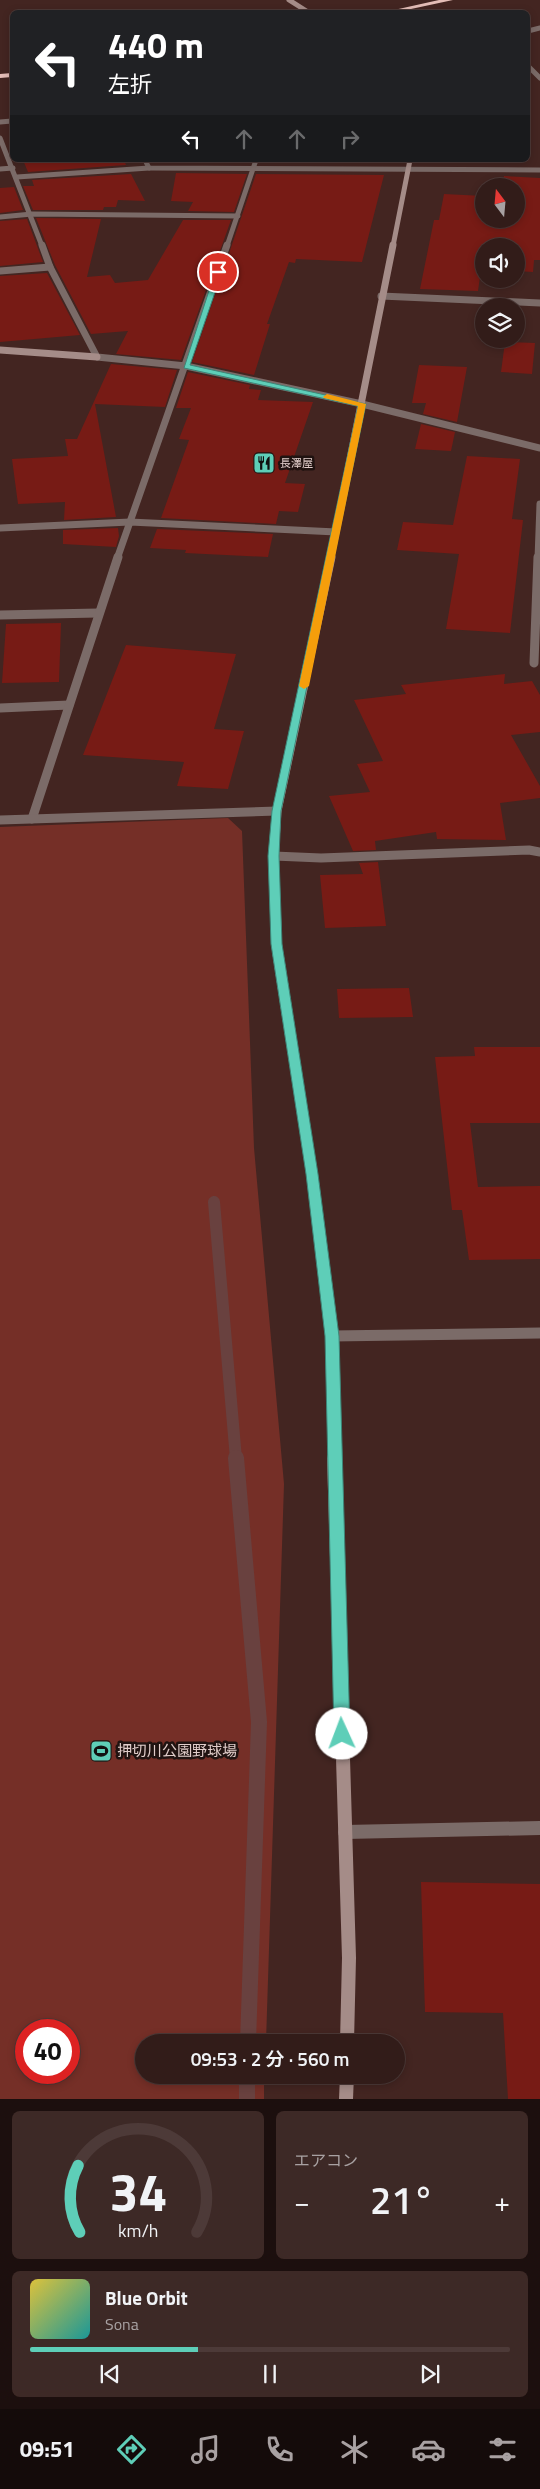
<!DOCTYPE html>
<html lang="ja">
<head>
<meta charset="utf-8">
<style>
	body { margin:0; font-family:"Titillium Web","Noto Sans JP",sans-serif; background:#3d2926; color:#f1f3f6; height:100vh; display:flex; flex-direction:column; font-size:19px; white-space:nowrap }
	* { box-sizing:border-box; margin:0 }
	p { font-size:16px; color:#a8a1a2 }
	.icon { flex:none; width:28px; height:28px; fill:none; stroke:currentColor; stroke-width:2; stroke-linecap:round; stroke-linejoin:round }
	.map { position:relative; height:2099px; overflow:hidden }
	.drawer { display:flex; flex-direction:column; gap:12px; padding:12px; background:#1c0f0e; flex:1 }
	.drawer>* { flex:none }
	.banner { position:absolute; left:10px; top:10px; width:520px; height:152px; border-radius:8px; box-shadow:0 2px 8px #0003,0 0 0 1px #4d3a38; background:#202124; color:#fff; overflow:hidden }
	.needle { width:32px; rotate:344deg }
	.tools { position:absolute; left:475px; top:178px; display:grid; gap:10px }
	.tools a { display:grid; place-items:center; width:50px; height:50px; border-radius:50%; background:#321c19; box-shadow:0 2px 8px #0003,0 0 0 1px #4d3a38; font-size:25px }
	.speed { position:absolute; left:15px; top:2019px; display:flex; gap:10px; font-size:25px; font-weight:700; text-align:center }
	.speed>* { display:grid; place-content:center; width:65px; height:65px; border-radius:50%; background:#321c19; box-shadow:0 2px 8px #0003,0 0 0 1px #4d3a38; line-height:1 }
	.speed .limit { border:8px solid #d22; background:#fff; color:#111 }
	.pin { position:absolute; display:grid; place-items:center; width:42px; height:42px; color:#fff; margin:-21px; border:2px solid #fff; border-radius:50%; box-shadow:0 1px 5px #0007 }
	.me { position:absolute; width:55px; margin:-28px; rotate:358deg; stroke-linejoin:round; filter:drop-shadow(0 0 4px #0008) }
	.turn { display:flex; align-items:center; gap:18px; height:105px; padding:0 15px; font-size:22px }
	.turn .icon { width:65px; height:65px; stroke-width:2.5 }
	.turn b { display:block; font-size:35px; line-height:42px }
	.lanes { display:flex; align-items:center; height:48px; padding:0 15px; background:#0003; justify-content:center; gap:25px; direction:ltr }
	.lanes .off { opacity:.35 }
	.big { font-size:38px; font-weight:600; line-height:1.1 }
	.drawer .widget { flex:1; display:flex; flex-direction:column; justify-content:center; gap:8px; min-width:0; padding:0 18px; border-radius:8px; background:#3d2926 }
	.drawer .dial { align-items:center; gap:0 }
	.dial svg { height:130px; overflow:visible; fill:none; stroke:#4d3a38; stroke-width:7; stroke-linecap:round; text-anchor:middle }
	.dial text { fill:#f1f3f6; stroke:none }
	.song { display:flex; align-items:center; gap:15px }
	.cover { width:60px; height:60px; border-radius:8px; background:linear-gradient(135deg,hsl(50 70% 55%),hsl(180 70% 35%)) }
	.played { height:5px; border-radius:2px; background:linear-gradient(90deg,#5eceb8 35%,#4d3a38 35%) }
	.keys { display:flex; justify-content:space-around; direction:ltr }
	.heat { display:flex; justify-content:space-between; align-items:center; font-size:28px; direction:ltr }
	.drawer .tiles { flex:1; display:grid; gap:12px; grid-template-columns:1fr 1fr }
	.widget:last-child { grid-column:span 2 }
	.trip { position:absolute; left:135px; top:2034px; width:270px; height:50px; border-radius:25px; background:#321c19; box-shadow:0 2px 8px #0003,0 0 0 1px #4d3a38; font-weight:600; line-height:50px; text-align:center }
	.tabs { display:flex; height:80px; justify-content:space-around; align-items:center; background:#140b0a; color:#a8a1a2 }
	.tabs .icon { width:35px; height:35px }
	.tabs .selected { color:#5eceb8 }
	.tabs b { font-size:22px; color:#f1f3f6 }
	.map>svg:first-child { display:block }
	.green { fill:#752f27; fill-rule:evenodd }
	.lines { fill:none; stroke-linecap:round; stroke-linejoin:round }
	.stream-far1 { stroke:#69413f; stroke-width:12 }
	.stream { stroke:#69413f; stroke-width:16 }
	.building { fill:#771b15 }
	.street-far4 { stroke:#7b6b68; stroke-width:5 }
	.street-far3 { stroke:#7b6b68; stroke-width:7 }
	.street-far2 { stroke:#7b6b68; stroke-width:9 }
	.street-far1 { stroke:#7b6b68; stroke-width:11 }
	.street { stroke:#7b6b68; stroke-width:14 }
	.secondary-far4 { stroke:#a58c88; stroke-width:5 }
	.secondary-far3 { stroke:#a58c88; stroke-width:7 }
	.secondary-far2 { stroke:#a58c88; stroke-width:9 }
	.secondary-far1 { stroke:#a58c88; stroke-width:11 }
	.secondary { stroke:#a58c88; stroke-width:14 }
	.highway { fill:#e4bdb7; fill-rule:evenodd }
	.route { fill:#5eceb8; stroke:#3d8678 }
	.slow { fill:#f59e0b }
	.labels { text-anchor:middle; stroke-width:5; stroke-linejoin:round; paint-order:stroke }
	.far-poi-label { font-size:11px; fill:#e1cdca; stroke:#201311; text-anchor:start }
	.near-poi-label { font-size:15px; fill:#e1cdca; stroke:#201311; text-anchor:start }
</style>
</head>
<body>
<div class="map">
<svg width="540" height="2099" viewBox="0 0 540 2099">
	<rect width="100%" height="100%" fill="#432521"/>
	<!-- green -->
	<path class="green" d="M228,818L242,831L254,1148L284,1484L266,2042H144V2075H264V2099H0V827ZM26,2030H69V2072H26Z"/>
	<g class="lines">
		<!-- stream-far1 -->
		<polyline class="stream-far1" points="214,1202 236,1459"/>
		<!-- stream -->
		<g class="stream">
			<polyline points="236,1458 259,1722 248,2042"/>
			<polyline points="247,2075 247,2099"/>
		</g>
	</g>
	<!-- building -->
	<g class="building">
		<polygon points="23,160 124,160 126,165 28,172"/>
		<polygon points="176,173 247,174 234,212 188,211 193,202 171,201"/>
		<polygon points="131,174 145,201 118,200 116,207 104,207 103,210 33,210 23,186 34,186 32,180"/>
		<polygon points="256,174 384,175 362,262 296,259 295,263 289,262 267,324 270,324 254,375 192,362"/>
		<polygon points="504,176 540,178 540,260 534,260 533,272 516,271 516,246 484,246 484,270 481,270 478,291 420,289 434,220 439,220 444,194 484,196 484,219 516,219 516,186 502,186"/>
		<polygon points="14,187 23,210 0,213 0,188"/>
		<polygon points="36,218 101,219 87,277 110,275 115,283 148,280 183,220 231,220 181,360 116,354 128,331 91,334 55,265"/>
		<polygon points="27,219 43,262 0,266 0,221"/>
		<polygon points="47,273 80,335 0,342 0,276"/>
		<polygon points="505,342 535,343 532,374 501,372"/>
		<polygon points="111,364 177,370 165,407 95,404 116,517 64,520 65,502 18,504 12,459 68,456 65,439 77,439"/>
		<polygon points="419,365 467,367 457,422 423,414 426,403 412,403"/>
		<polygon points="188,372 250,385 249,389 261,390 258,400 313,402 285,483 305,484 298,512 279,511 276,524 161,518 189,440 179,439 191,408 176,408"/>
		<polygon points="421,424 455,432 451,451 415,449"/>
		<polygon points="467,456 520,459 512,519 523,520 510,633 446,629 459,554 397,550 403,522 453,525"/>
		<polygon points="118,528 119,536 116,547 63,544 63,530"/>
		<polygon points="157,529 273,534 268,557 185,553 186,550 150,548"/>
		<polygon points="61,623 59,682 2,683 6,624"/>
		<polygon points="126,645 236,654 214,729 244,731 228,789 177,786 184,762 83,755"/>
		<polygon points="505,674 504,684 532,681 540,695 540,732 511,735 540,786 540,798 500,803 506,840 437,839 436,832 375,841 376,850 353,851 329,796 370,792 357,764 383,761 354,700 406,694 401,685"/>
		<polygon points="378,862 386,926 325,928 320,875 363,874 359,863"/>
		<polygon points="409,988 413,1017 339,1018 337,989"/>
		<polygon points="474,1047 540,1047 540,1123 470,1123 478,1187 540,1186 540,1259 469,1260 462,1210 452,1210 435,1057 475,1056"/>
		<polygon points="421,1882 540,1884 540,2099 508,2099 503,2013 425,2012"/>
	</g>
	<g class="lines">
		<!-- street-far4 -->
		<g class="street-far4">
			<polyline points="528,31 540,28"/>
			<polyline points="528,66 540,78"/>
			<polyline points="0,122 12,121"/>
			<polyline points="0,138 42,246"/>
			<polyline points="145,160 149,168 540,170"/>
			<polyline points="0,169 13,168"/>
			<polyline points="17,177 149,168"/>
			<polyline points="0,217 32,214 238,216"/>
			<polyline points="227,246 256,160"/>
		</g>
		<!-- street-far3 -->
		<g class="street-far3">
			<polyline points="42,245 50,267 97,357 186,366 362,404 540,448"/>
			<polyline points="0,271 50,267"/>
			<polyline points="381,296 540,303"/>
			<polyline points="0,528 130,522 336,532"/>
			<polyline points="117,559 227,245"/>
			<polyline points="538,559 540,504"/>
		</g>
		<!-- street-far2 -->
		<g class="street-far2">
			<polyline points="0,615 98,613"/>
			<polyline points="534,663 538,557"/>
			<polyline points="0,708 69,705"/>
			<polyline points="32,819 118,557"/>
			<polyline points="0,820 277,811"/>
			<polyline points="274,856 321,858 529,850 540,852"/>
		</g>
		<!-- street-far1 -->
		<polyline class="street-far1" points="332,1336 540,1333"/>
		<!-- street -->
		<polyline class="street" points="345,1832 540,1828"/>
		<!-- secondary-far4 -->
		<g class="secondary-far4">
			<polyline points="289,0 308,12"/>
			<polyline points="393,246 410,160"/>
		</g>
		<!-- secondary-far3 -->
		<g class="secondary-far3">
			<polyline points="0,350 97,357"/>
			<polyline points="330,559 393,245"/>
		</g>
		<!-- secondary-far2 -->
		<polyline class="secondary-far2" points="278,955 274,856 277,811 331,557"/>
		<!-- secondary-far1 -->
		<polyline class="secondary-far1" points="278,954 312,1174 332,1336 334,1459"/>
		<!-- secondary -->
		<g class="secondary">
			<polyline points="334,1458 349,1958 347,2042"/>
			<polyline points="346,2099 347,2075"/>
		</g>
		<!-- highway -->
		<g class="highway">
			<polygon points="439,0 453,0 397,12 385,12"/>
			<polygon points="12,73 12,77 0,78 0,74"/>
		</g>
	</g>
	<!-- route -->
	<polygon class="route" points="218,270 222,272 190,365 366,404 281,811 279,856 282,944 318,1174 339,1336 350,1734 347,1738 342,1740 337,1738 334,1734 325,1336 306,1174 271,944 268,856 272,811 358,406 184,368 215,272"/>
	<!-- slow -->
	<polygon class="slow" points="327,394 366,404 309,686 304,689 299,686 358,406 324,398 323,397"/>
	<!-- icons -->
	<defs>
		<g id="restaurant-square" transform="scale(1.125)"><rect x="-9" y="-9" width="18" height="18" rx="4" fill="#5eceb8" stroke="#201311"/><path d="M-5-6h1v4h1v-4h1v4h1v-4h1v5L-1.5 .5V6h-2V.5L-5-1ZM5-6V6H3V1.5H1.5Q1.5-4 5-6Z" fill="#111"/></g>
		<g id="stadium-square" transform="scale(1.125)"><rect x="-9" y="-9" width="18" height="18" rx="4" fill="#5eceb8" stroke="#201311"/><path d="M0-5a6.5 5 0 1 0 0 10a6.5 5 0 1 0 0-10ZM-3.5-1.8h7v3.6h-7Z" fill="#111"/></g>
	</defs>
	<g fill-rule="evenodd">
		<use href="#restaurant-square" x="264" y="463"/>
		<use href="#stadium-square" x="101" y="1751"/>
	</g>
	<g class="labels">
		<!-- far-poi labels -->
		<g class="far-poi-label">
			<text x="280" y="467">長澤屋</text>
		</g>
		<!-- near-poi labels -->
		<g class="near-poi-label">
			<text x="117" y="1756">押切川公園野球場</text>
		</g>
	</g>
</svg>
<div class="tools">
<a><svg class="needle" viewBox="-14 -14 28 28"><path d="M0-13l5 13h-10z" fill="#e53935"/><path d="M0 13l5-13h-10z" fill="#a8a1a2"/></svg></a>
<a><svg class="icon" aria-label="sound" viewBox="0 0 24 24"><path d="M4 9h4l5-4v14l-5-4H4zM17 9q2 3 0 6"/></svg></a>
<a><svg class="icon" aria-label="layers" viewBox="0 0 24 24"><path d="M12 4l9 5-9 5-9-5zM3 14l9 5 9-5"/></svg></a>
</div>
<div class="speed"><div class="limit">40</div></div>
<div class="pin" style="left:218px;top:272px;background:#d93025"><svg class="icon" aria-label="arrive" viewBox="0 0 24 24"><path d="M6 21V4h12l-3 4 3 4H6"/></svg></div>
<svg class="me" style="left:342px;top:1734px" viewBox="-20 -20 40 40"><circle r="19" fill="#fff"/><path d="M0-13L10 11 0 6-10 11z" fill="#5eceb8"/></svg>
<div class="trip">09:53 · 2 分 · 560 m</div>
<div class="banner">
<div class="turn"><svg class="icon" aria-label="left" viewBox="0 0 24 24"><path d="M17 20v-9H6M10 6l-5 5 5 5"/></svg><div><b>440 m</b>左折</div></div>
<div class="lanes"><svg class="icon" aria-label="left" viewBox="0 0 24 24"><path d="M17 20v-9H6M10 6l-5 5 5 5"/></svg><svg class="icon off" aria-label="ahead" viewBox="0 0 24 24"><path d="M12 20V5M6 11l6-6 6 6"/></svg><svg class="icon off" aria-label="ahead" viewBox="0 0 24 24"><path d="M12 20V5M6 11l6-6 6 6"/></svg><svg class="icon off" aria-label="right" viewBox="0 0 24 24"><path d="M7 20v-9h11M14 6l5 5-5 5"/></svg></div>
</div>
</div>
<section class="drawer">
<div class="tiles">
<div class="widget dial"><svg viewBox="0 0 100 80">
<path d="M14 69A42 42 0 1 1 86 69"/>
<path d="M14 69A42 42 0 0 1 13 28" stroke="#5eceb8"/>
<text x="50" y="56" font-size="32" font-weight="700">34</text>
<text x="50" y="72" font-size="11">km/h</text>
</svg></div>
<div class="widget"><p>エアコン</p>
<div class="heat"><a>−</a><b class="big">21°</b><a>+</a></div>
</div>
<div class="widget">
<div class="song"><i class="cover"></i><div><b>Blue Orbit</b><p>Sona</p></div></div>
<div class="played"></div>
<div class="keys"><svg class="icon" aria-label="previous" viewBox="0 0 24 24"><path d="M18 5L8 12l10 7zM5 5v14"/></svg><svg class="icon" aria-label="pause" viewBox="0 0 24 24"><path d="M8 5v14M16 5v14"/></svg><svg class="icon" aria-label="next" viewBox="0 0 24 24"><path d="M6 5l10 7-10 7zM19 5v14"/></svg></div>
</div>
</div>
</section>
<nav class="tabs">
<b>09:51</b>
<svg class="icon selected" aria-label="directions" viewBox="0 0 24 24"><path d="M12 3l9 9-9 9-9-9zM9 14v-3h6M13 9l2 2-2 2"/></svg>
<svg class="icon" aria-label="music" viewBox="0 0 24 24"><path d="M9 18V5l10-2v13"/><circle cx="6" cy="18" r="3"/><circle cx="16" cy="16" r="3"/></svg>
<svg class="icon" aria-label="phone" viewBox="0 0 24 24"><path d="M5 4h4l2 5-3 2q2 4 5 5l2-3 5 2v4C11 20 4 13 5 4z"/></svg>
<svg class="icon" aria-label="climate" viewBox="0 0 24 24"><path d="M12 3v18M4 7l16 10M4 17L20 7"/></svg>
<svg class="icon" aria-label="car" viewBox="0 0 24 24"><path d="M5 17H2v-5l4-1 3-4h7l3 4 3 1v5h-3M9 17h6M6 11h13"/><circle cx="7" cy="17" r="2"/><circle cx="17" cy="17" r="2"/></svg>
<svg class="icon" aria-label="filters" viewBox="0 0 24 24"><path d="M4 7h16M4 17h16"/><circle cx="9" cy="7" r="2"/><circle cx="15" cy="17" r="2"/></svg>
</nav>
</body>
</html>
